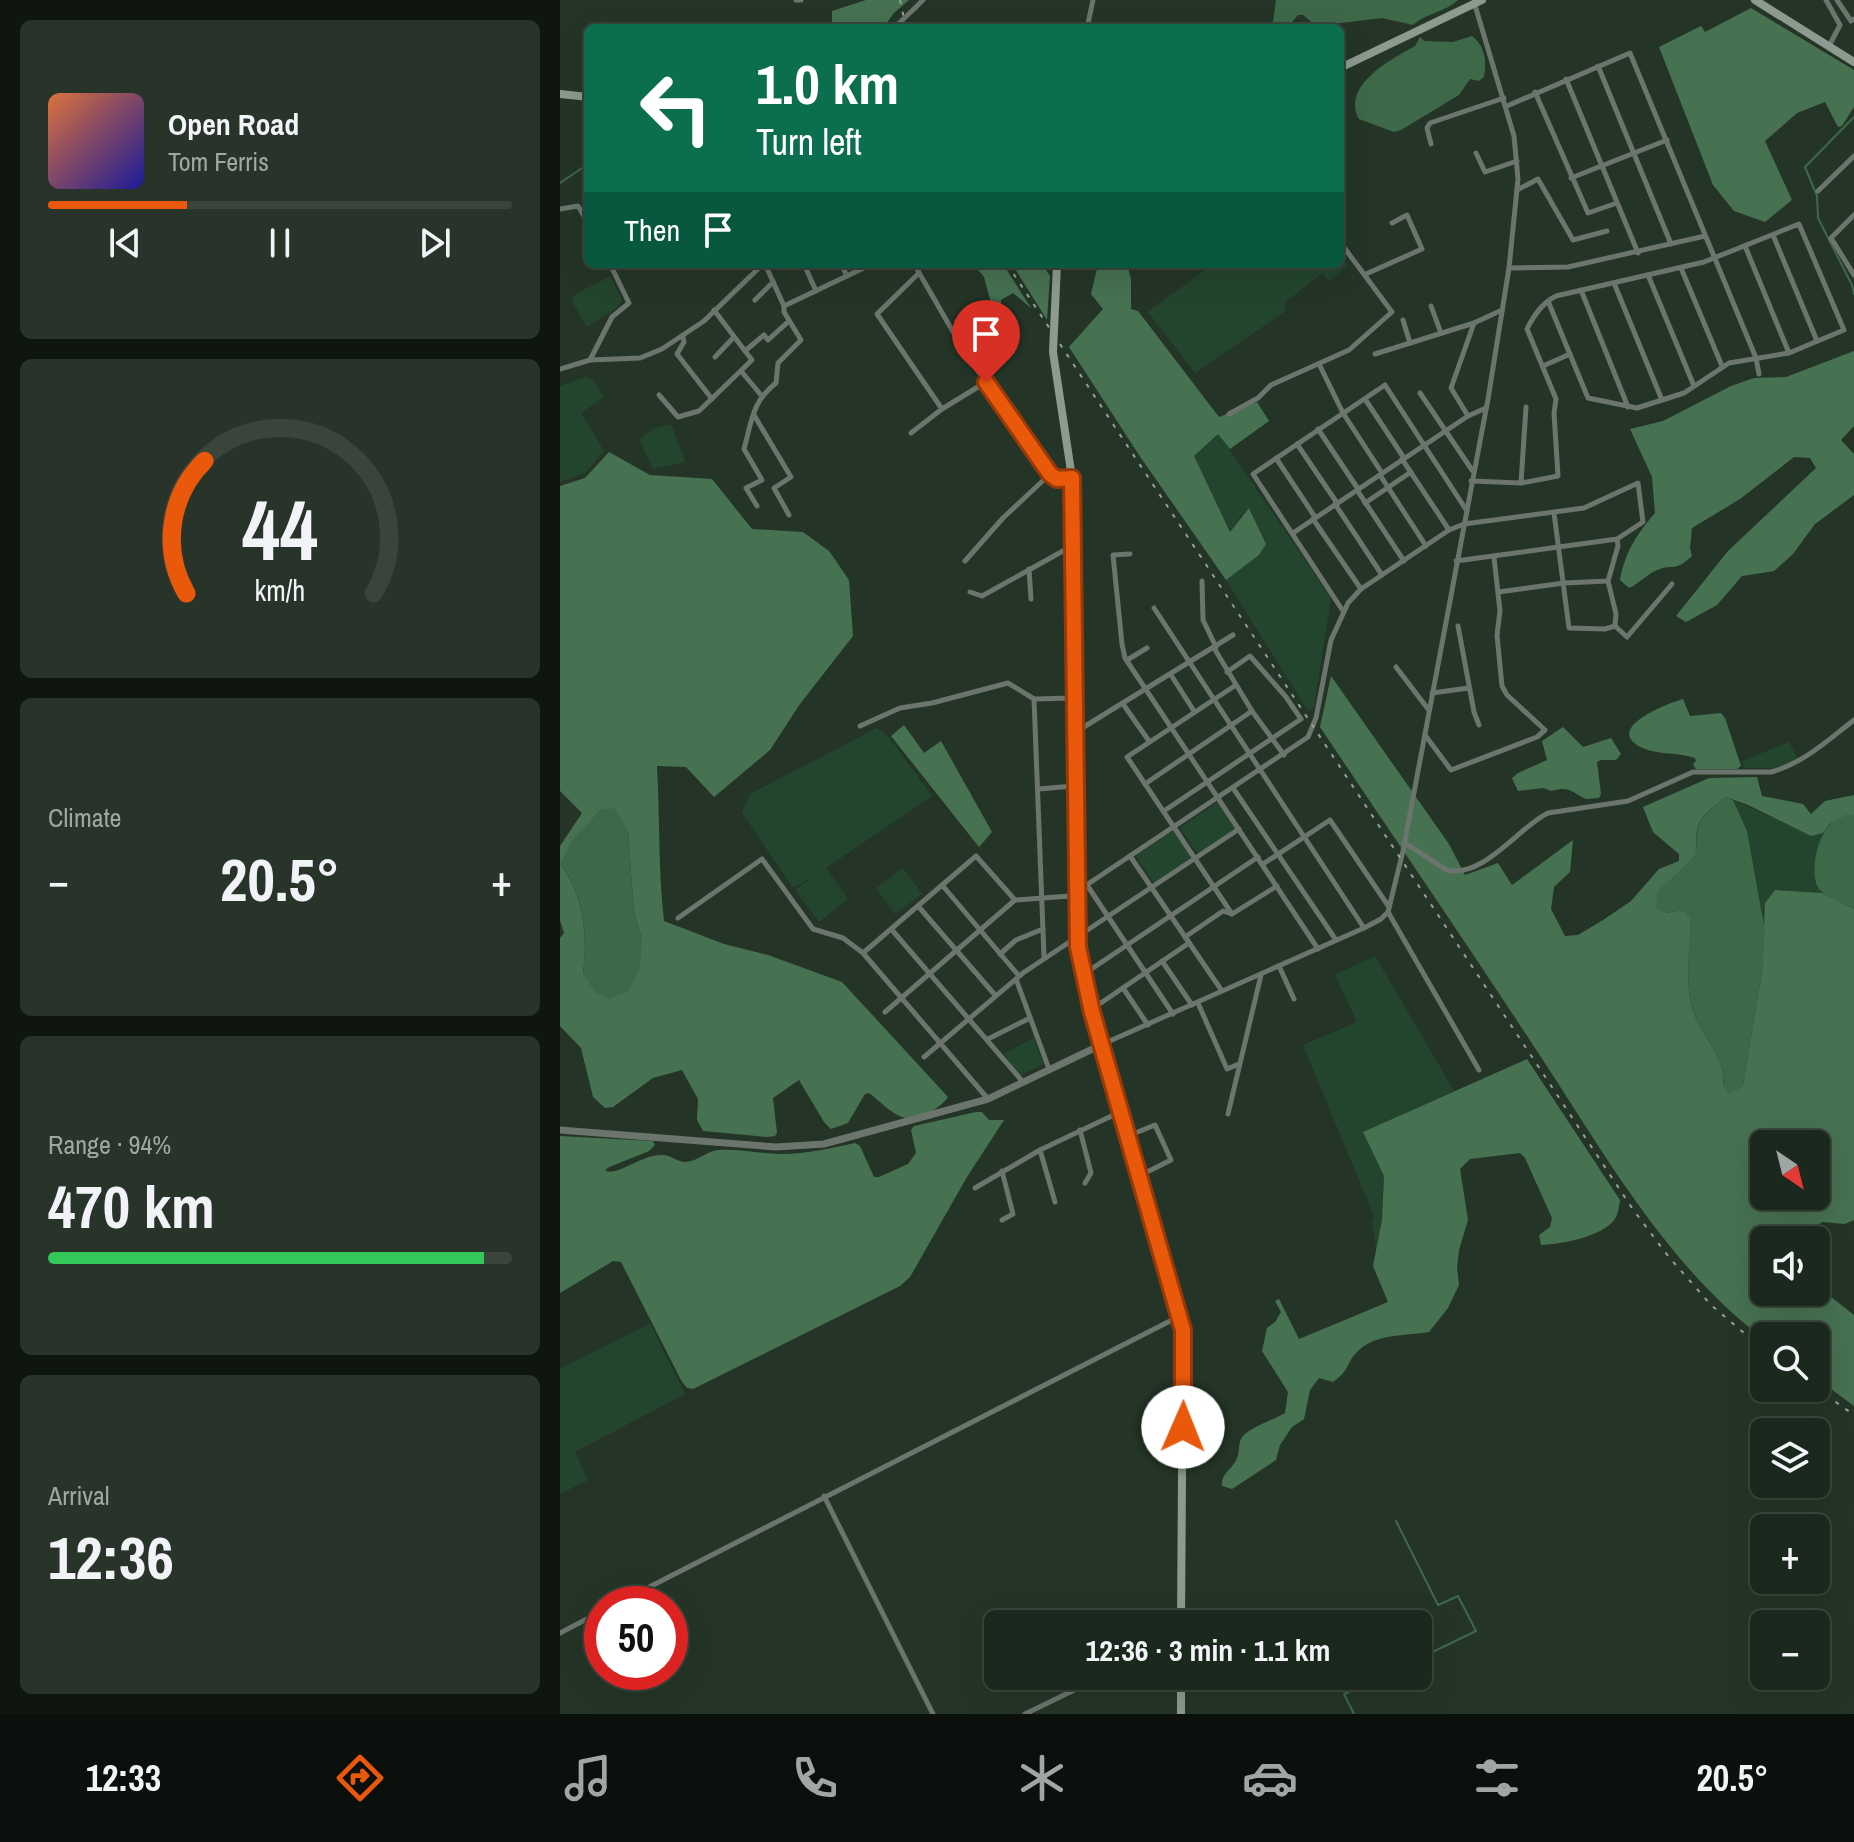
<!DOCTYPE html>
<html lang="en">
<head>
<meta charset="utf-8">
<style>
	body { margin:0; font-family:"Archivo Narrow",sans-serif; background:#28342a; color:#f1f3f6; height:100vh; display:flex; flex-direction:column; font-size:30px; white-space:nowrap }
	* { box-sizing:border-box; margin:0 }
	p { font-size:26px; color:#a0a6a4 }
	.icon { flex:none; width:44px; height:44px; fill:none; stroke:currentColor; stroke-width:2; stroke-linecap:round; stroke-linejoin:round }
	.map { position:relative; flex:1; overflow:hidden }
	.panel { display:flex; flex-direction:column; gap:20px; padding:20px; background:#0f1610; width:560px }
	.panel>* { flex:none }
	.top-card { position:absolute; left:24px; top:24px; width:760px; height:244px; border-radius:12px; box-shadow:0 8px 32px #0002,0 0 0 2px #39443b; background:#0b6e4f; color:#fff; overflow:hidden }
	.needle { width:52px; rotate:145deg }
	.controls { position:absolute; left:1190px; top:1130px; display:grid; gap:16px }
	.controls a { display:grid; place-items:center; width:80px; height:80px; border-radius:12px; background:#1b281d; box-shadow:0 8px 32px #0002,0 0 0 2px #39443b; font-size:40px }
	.speed { position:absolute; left:24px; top:1586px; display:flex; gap:16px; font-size:40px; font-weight:700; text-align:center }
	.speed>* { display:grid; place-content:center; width:104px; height:104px; border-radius:50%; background:#1b281d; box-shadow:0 8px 32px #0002,0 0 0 2px #39443b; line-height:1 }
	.speed .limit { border:12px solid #d22; background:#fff; color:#111 }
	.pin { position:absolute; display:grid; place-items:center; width:68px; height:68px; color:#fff; margin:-82px -34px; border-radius:50% 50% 50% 0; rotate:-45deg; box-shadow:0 0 8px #0007 }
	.pin .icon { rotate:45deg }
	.me { position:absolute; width:88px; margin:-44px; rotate:1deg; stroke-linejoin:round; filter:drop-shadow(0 0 6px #0008) }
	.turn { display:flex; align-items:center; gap:28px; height:168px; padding:0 40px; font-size:36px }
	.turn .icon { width:104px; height:104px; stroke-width:2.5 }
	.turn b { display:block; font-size:56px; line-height:68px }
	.then { display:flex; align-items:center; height:76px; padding:0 40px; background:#0003; gap:16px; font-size:30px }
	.big { font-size:60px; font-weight:800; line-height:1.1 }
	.panel .widget { flex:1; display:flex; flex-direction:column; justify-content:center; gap:12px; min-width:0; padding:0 28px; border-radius:12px; background:#28342a }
	.panel .dial { align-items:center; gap:0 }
	.dial svg { height:208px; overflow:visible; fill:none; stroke:#39443b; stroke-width:7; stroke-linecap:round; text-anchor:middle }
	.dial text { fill:#f1f3f6; stroke:none }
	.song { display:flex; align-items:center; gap:24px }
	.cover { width:96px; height:96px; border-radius:12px; background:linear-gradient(135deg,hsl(20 70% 55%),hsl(240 70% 35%)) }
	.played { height:8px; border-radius:4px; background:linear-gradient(90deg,#ea580c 30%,#39443b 30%) }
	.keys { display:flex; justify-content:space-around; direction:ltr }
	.heat { display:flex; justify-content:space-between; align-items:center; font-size:44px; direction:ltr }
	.charge { height:12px; border-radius:6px; background:linear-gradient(90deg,#34c759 94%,#39443b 0) }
	.trip { position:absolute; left:424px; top:1610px; width:448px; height:80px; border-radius:12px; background:#1b281d; box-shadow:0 8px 32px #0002,0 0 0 2px #39443b; font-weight:800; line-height:80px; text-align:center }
	.dock { display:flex; height:128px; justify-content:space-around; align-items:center; background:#0b100c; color:#a0a6a4 }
	.dock .icon { width:56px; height:56px }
	.dock .on { color:#ea580c }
	.dock b { font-size:36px; color:#f1f3f6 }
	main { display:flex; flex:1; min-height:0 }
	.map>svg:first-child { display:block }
	.green { fill:#24452d }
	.forest { fill:#477252; fill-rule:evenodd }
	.water { fill:#3e6949 }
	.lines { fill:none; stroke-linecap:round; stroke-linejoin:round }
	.stream { stroke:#3e6949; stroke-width:2 }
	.minor { stroke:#6b746d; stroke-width:5 }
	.tertiary { stroke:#6b746d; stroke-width:7 }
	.secondary { stroke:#8c9a8f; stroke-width:8 }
	.rail { stroke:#94a196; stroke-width:2; stroke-dasharray:4 8; stroke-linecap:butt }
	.minor-bridge { stroke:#6b746d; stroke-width:5 }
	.route-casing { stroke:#983908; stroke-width:20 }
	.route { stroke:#ea580c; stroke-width:14 }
</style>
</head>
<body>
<main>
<section class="panel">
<div class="widget">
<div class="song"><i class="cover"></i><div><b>Open Road</b><p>Tom Ferris</p></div></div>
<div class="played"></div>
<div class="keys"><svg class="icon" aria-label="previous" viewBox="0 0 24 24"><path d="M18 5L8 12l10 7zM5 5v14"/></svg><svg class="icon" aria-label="pause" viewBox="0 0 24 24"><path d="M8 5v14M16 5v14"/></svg><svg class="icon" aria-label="next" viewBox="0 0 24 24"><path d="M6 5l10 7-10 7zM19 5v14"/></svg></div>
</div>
<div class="widget dial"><svg viewBox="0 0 100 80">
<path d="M14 69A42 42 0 1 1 86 69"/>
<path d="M14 69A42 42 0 0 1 21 18" stroke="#ea580c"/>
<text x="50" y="56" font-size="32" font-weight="700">44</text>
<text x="50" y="72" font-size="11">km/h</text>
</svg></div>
<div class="widget"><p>Climate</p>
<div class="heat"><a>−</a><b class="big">20.5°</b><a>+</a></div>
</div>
<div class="widget"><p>Range · 94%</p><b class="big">470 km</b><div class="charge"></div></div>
<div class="widget"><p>Arrival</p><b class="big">12:36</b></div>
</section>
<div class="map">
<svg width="1294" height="1714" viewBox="0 0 1294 1714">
	<rect width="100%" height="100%" fill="#243527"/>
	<!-- green -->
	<g class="green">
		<polygon points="780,259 788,265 769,281 762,273 726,302 724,312 635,373 588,312 653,264 780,264"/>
		<polygon points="50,276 62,299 59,306 27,327 12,301 16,294"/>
		<polygon points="25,377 33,380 44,397 21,413 44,451 25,473 0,482 0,386"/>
		<polygon points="111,424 125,462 93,469 79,439 94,428"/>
		<polygon points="658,433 771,598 754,707 748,711 666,580 699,555 706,544 690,508 681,515 670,532 634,456"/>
		<polygon points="317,728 328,736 372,796 266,868 288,899 259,922 235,890 252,877 233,888 182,813 190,794"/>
		<polygon points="1229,742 1238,759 1217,768 1185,768 1182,761"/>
		<path d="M1173,800L1251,835L1263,833C1257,857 1247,871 1262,893L1215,890L1205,903V931L1187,831Z"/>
		<polygon points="658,802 676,828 638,854 620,828"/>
		<polygon points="614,830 632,857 594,883 575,855"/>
		<polygon points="343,868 362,894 335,914 316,888"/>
		<polygon points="815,956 894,1091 803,1132 824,1176 822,1220 817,1253 812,1222 814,1216 743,1045 797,1022 775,975"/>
		<polygon points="473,1038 484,1064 459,1076 444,1054"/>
		<polygon points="90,1324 125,1394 15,1452 28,1480 0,1494 0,1369"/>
	</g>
	<!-- forest -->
	<g class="forest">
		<polygon points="306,0 349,0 334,13 323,28 272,28 272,11"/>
		<polygon points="1191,8 1294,70 1294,107 1282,126 1278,127 1265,102 1237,113 1205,141 1232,200 1205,222 1174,211 1153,185 1099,47 1141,26 1145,32"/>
		<polygon points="413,264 443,264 471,308 453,293 441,300 441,309 433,311 424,277"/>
		<polygon points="452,264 482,264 490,276 487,320"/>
		<polygon points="538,264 567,264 571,279 571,309 578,311 659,417 697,402 709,421 670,449 658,434 634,456 670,532 689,508 706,544 699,555 666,580 579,455 509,347 543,309 531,294"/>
		<path d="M1294,351V426L1281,440L1294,454V495L1255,524L1233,554L1214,571L1182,576L1157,605L1126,622L1116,616L1168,551L1256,468L1250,458L1234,457L1180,499L1132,528L1130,548L1132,556C1113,573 1115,563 1097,570C1087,574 1079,584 1069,588L1060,580C1065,552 1077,534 1095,513L1092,477L1070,429L1103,421L1171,386L1194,378L1226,377Z"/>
		<path d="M49,452L90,475L152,479L192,529L243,532L269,551L289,580L293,636L240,704L210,750L154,797L126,767L97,766C100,819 98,868 104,921L164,944L208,955L282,982L388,1097C381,1108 356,1123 342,1117C330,1113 319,1100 309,1093L305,1094L288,1123L271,1129L264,1122L239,1080L213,1098L217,1133L215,1136L207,1137L143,1131L137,1120L138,1099L122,1070L93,1078L53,1107L45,1108L33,1097L21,1048L0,1026V938L4,933L0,920V846L22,813L0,791V486L25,478ZM42,809L68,831L74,913L82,939L23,974C28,935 24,897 1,864L13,840Z"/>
		<path d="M771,676L889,844L905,875L938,863L952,885L1013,840L1010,872L994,887L991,909L1005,936L1018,935L1043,920L1071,901L1099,869L1119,861V854L1093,832L1083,807L1149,778L1197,777L1202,796L1243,804L1251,814L1265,801L1294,795V816L1288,815L1270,824L1263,833L1251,836L1188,805L1166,797C1138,819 1136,819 1136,855L1125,868L1106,913L1124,910L1131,919C1130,951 1123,988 1136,1018C1146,1043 1166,1057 1163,1086L1183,1085L1202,971L1205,903L1215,890L1262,893L1294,909V1220L1285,1224L1262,1222L1241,1240H1204V1292H1256V1285L1294,1315V1406L1256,1378V1336H1204V1339C1104,1264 1041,1147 973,1045C903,938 831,833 760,727ZM1204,1144H1256V1196H1204Z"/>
		<path d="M1123,699L1130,716L1161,713L1165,718L1181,766L1177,769H1136L1133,764L1136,761L1135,758C1118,752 1100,755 1085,749C1039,730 1106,704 1123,699Z"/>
		<polygon points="344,725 364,753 381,741 432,832 419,847 331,736"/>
		<path d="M1003,727L1023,747L1051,738L1061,754L1056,760H1041L1037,762L1041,794L1039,798L1026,799C1009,791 1011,786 991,791L984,788L958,791L952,778L958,773L987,760L982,741Z"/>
		<path d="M967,1059L1060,1200C1059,1207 1058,1214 1055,1219C1042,1237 1002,1244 981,1245L979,1235L990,1227L992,1218L965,1158L960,1153L910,1159L900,1169L908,1220L899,1250L897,1267L899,1285L888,1308L869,1332C846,1336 814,1333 796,1353C786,1364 789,1371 773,1382L759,1378L750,1390L744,1419L732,1427L720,1445L716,1460L672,1489L662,1486C661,1473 673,1469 677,1458C680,1452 678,1445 681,1439C686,1428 714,1420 725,1413L728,1392L702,1351L707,1328L715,1322L721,1312L715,1301L719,1299L739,1339L828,1302L813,1266L822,1220L824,1176L803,1132Z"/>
		<path d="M416,1112H422L429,1120H444L407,1177L350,1277L340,1286L133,1389L127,1388L121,1380L61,1262L53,1261L0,1293V1136L93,1141L95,1145L89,1151L47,1168L46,1171C57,1176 83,1154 102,1155C111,1155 117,1162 126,1162C139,1161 147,1150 160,1150C181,1149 201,1154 222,1154C247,1154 271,1148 295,1143L300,1146L314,1177H319L348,1164L356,1153L351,1130L354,1126Z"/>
	</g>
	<!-- water -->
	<g class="water">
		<path d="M716,0H898C886,12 866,13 853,25L822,18L756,26L743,15H738L727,28H712Z"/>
		<path d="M912,36C925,46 927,61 924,77L919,81L910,79L899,95L841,130L834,132L799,119C781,85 832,59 855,46L860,37L864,41L893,42Z"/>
		<path d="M1166,797L1173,800L1187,831L1205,931L1202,971L1183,1086L1170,1094L1163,1086C1166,1057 1146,1043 1136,1018C1123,987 1130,952 1130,919L1124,910L1106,913L1096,910L1097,892L1136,855C1137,819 1138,819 1166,797Z"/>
		<path d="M54,808L68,831L74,913L82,939L80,969L68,992L49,999L35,992L23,974C28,935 24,896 1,864L13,839L42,809Z"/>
		<path d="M1288,814L1294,816V909C1284,903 1268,899 1260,890C1248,877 1257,835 1271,824C1275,820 1283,817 1288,814Z"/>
	</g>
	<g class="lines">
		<!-- stream -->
		<g class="stream">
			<polyline points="1294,117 1245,167 1257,196 1258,218 1292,285 1294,294"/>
			<polyline points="0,183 28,164"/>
			<polyline points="836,1521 878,1605 898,1596 916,1631 858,1659"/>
			<polyline points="794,1714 784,1694 822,1676"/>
		</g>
		<!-- minor -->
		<g class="minor">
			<polyline points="236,0 241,0"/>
			<polyline points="1266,0 1280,25 1269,46"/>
			<polyline points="1277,0 1291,21 1294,19"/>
			<polyline points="356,7 363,0"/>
			<polyline points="527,28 533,0"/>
			<polyline points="1038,66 1111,244"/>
			<polyline points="1006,79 1078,253"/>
			<polyline points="975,92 1028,213 1057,203"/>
			<polyline points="947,106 1070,53 1196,358 1199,374"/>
			<polyline points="871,144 867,128 870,123 944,98"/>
			<polyline points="916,153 925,172 957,161"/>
			<polyline points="1011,178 1107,140"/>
			<polyline points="957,190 978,179 1013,240 1047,231"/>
			<polyline points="1258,191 1294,156"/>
			<polyline points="0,209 18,206 28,223"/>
			<polyline points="1294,215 1271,238 1294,275"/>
			<polyline points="1213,235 1257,341"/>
			<polyline points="1185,246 1229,353"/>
			<polyline points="205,264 224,306"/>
			<polyline points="244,264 256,291"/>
			<polyline points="281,264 287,276"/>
			<polyline points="354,264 403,349 482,465 497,479 512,478"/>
			<polyline points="949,268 1008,267 1145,236"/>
			<polyline points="1121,268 1162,366"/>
			<polyline points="359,273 317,314 382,409"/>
			<polyline points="806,274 862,249 847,215 832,223"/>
			<polyline points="1088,275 1134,386"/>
			<polyline points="1054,283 1102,400"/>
			<polyline points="1021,290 1068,407"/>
			<polyline points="195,300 213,282"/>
			<polyline points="871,306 881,333"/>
			<polyline points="154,310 185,351 204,335 208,340 229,321"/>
			<polyline points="843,320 850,343"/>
			<polyline points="123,337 124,342 117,354 152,399"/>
			<polyline points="815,354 914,323 942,310"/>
			<polyline points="155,357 174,337"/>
			<polyline points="30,360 52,317 69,303 50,264"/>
			<polyline points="759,364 783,413 822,473"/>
			<polyline points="983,366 1010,354"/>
			<polyline points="0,369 30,360 80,358 102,349 144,321 203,264"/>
			<polyline points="181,371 201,395"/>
			<polyline points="860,393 912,470"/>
			<polyline points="99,395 118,417 139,411 192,360 185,351"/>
			<polyline points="805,399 844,458"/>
			<polyline points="669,414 698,398 711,385 789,350 832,312 780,242"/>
			<polyline points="194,415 231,477 214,488 229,515"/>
			<polyline points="908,416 891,388 914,323"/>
			<polyline points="758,429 798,489"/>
			<polyline points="351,433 382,409 426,382"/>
			<polyline points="737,444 777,503"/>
			<polyline points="716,458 755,517"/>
			<polyline points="842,459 889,530"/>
			<polyline points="820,475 866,546"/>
			<path d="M911,481L961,483L998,476L994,413L996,399L967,329C974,315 982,303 996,296L1144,262L1239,224L1284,330L1229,353L1169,363L1124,393L1077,408L1028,398L988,301"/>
			<polyline points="961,483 966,407"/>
			<polyline points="797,490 844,561"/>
			<polyline points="805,503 851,472"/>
			<polyline points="775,504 822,575"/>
			<path d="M197,506L186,488L202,480L184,449C192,420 192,402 216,383L218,363L241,340L224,312V306L312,264"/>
			<polyline points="994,513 1009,628 1045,629 1055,626 1056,614 1048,581"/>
			<polyline points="753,519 801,589"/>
			<polyline points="733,533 908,416 926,408"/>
			<polyline points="570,554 553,555 562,644 565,658 758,949"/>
			<polyline points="405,561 443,518 490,474"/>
			<polyline points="469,569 471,599"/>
			<polyline points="642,581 643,620 656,647"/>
			<polyline points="410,592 422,596 512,546"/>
			<polyline points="938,592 1004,583 1048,581 1058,546 1057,539"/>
			<polyline points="594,608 804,928"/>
			<polyline points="783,611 693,474 825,385 907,511"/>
			<polyline points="898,626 914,712 919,725"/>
			<polyline points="1055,626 1067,637 1112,584"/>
			<polyline points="654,648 692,711 724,755"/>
			<polyline points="567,660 587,648"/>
			<polyline points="836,667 868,709"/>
			<polyline points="611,675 634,711"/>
			<polyline points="872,693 909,688"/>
			<polyline points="563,704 589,741"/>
			<polyline points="300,726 340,708 372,703 448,683 474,699"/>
			<polyline points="514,733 673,635"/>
			<polyline points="865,735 891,770 977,737 985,730 947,695 942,686 937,635 940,611 934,557"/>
			<polyline points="585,784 692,711"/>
			<polyline points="673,788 776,940"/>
			<polyline points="478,789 514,786"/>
			<polyline points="604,811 741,719 726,697 690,656 667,672"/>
			<path d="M844,843C853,847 882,868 887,870C923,879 960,826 988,813L1068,801L1133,772H1211C1244,763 1268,740 1294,720"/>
			<polyline points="570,856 662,991"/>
			<polyline points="703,864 770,820 829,907"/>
			<polyline points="382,885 459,976"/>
			<polyline points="527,885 613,1014"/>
			<polyline points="358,906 435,995"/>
			<polyline points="828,912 919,1070"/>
			<polyline points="672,914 567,757 676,685"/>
			<polyline points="118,918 202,859 253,929 283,938 303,953 428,1099"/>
			<polyline points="332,930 463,1082"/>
			<polyline points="625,937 663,911 672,914 717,886"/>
			<polyline points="303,953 416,856 455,900"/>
			<polyline points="440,954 456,940 483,929"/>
			<polyline points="484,957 474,699 514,698"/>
			<polyline points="602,961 632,1005"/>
			<polyline points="719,966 734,999"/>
			<polyline points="524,974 698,857"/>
			<polyline points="456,979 489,1069"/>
			<polyline points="563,988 588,1025"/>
			<polyline points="638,1003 667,1069 679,1064"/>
			<polyline points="532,1009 629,943"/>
			<polyline points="325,1012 455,900 510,896 748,737 756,718 771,640 788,603 801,589 889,530 904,524 1024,508 1078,483 1083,522 1057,539 896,561"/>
			<polyline points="428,1039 470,1018"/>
			<polyline points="543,1044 804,928 821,919 828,912 843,851 928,399 949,268 958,179 954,136 914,2"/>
			<polyline points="364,1057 463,973 679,829"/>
			<polyline points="668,1114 701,975"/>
			<polyline points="520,1130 531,1173 525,1183"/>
			<polyline points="568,1136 595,1125 611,1160 579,1176"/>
			<polyline points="480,1150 495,1202"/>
			<polyline points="442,1171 453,1214 442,1220"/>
			<polyline points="415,1188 480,1150 560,1112"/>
			<polyline points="264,1496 373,1714"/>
			<polyline points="56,1604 610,1321 618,1315"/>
			<polyline points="654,1611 661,1624"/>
			<polyline points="0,1633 42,1611"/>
			<polyline points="465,1714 543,1676"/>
		</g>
		<!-- tertiary -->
		<polyline class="tertiary" points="0,1130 216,1147 264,1144 428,1099 543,1044"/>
		<!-- secondary -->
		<g class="secondary">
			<polyline points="1195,0 1294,62"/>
			<polyline points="780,68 922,0"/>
			<polyline points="0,94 28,97"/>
			<polyline points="497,264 493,352 512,478 518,947 532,1012 623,1330 621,1624"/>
			<polyline points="621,1676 621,1714"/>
		</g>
		<!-- rail -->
		<g class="rail">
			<polyline points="340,0 346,28"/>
			<polyline points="447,264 1072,1208 1108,1256 1151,1305 1204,1350"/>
			<polyline points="1256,1388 1294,1415"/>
		</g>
		<!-- minor-bridge -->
		<polyline class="minor-bridge" points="334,28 356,7"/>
	</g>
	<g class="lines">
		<!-- route casing -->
		<g class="route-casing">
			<polyline id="route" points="426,382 490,474 497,479 512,478 518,947 532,1012 623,1330 623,1427"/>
		</g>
		<!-- route -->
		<use href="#route" class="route"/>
	</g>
</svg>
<div class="controls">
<a><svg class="needle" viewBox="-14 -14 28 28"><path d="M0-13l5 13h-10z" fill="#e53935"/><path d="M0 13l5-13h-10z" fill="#a0a6a4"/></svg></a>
<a><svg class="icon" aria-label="sound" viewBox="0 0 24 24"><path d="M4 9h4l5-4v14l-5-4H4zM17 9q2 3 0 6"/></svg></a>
<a><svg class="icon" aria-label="search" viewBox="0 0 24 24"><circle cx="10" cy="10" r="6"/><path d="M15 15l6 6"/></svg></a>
<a><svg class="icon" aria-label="layers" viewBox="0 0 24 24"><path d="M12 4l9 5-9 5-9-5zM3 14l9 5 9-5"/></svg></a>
<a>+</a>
<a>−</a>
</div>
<div class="speed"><div class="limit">50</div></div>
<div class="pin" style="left:426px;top:382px;background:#d93025"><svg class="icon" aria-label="arrive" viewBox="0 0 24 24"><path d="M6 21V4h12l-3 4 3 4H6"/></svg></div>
<svg class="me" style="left:623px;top:1427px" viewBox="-20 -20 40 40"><circle r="19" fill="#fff"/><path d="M0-13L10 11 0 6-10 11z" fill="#ea580c"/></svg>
<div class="trip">12:36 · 3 min · 1.1 km</div>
<div class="top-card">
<div class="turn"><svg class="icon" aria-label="left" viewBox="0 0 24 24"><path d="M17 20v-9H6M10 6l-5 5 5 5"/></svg><div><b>1.0 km</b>Turn left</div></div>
<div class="then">Then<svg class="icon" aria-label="arrive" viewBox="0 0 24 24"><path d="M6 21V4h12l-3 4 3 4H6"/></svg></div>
</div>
</div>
</main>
<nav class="dock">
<b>12:33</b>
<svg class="icon on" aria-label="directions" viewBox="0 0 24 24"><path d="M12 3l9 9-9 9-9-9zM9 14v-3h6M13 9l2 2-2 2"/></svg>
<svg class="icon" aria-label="music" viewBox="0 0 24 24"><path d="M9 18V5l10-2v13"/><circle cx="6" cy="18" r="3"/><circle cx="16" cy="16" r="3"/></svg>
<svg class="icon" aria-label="phone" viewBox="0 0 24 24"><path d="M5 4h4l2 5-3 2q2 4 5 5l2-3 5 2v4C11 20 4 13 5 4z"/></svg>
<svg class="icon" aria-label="climate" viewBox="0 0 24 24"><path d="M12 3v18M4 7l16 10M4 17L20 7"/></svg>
<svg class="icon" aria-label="car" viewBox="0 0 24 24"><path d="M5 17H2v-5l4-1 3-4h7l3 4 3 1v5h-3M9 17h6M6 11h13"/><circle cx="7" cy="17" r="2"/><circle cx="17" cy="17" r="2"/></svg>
<svg class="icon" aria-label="filters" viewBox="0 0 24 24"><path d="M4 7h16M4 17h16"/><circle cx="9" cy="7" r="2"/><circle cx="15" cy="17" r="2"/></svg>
<b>20.5°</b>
</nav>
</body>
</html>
